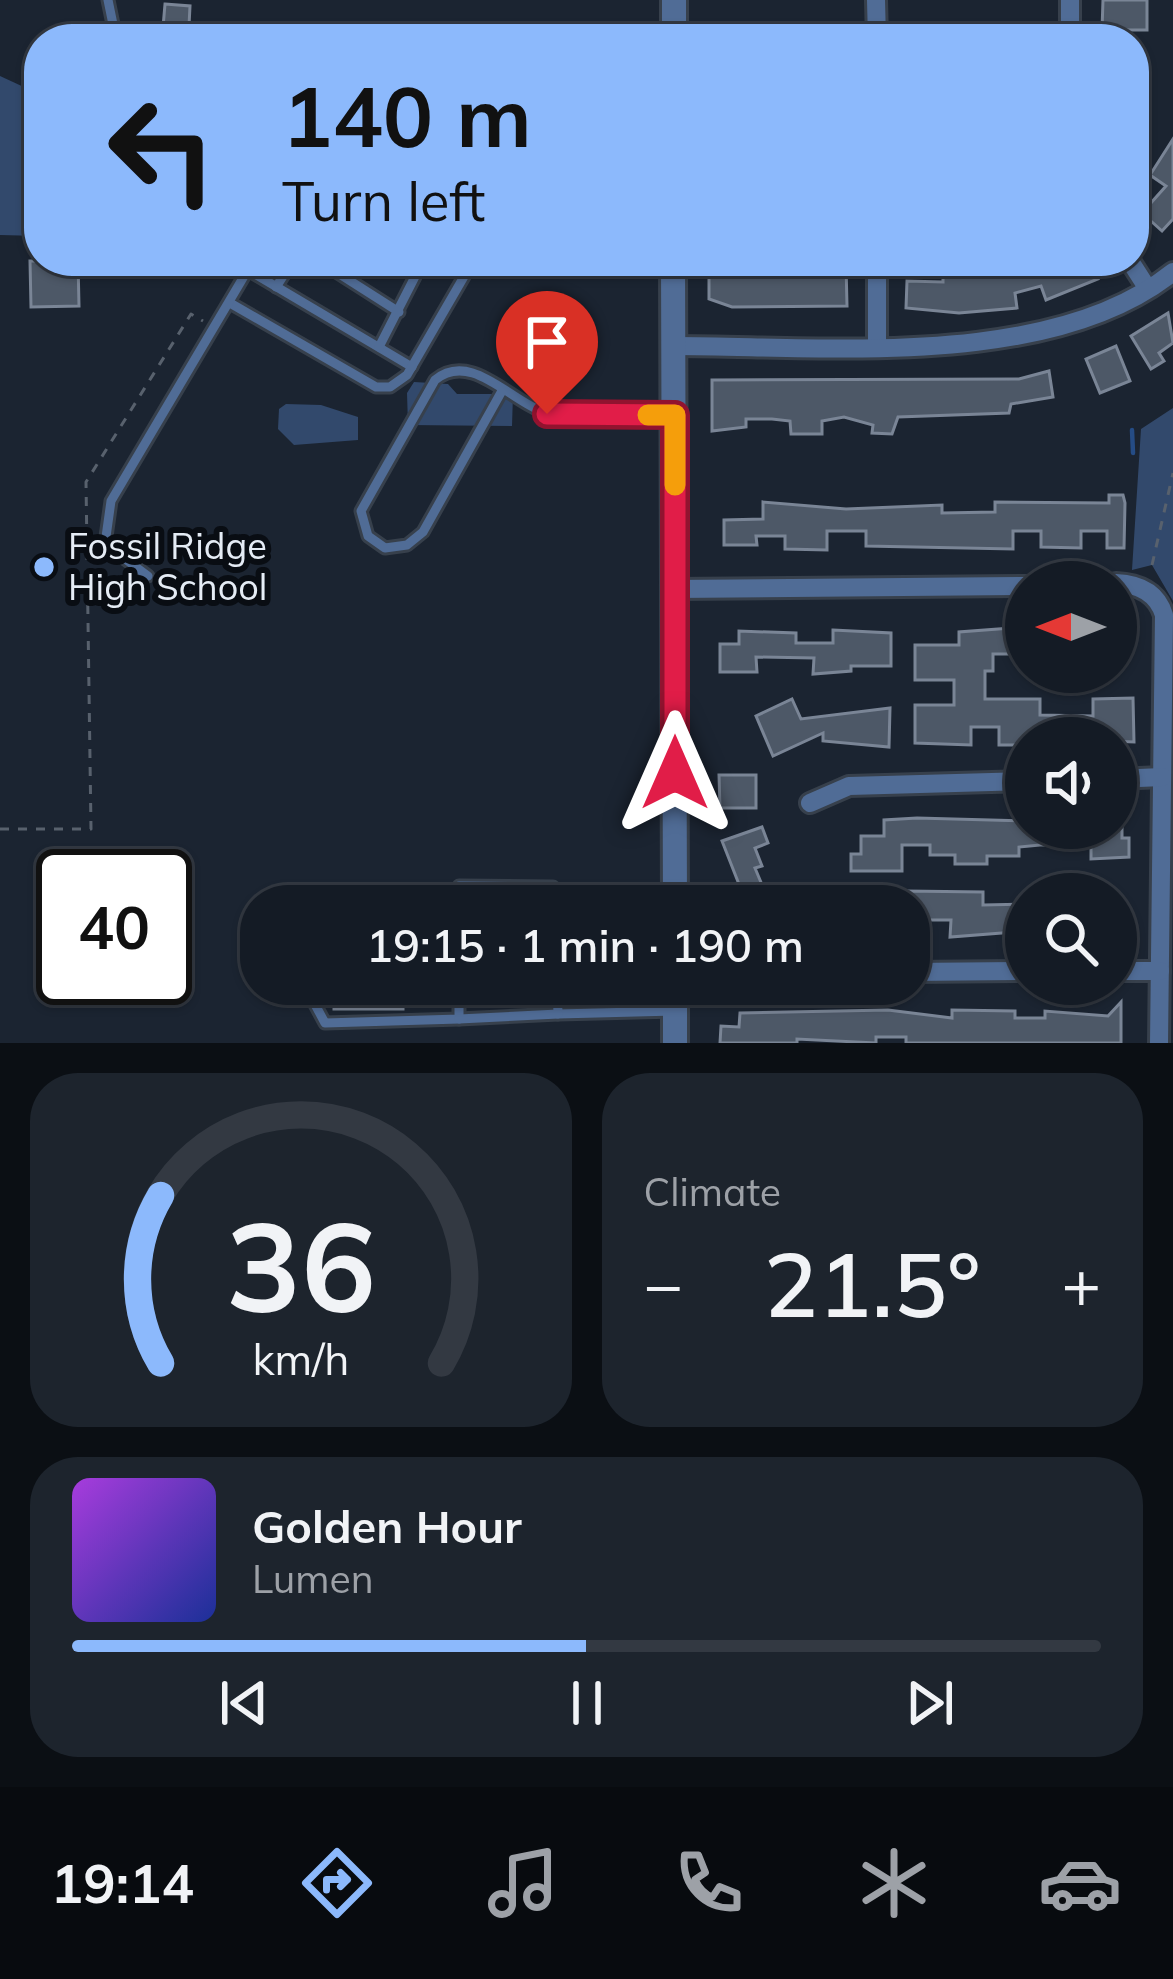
<!DOCTYPE html>
<html lang="en">
<head>
<meta charset="utf-8">
<style>
	body { margin:0; font-family:Mulish,sans-serif; background:#1d242d; color:#f1f3f6; height:100vh; display:flex; flex-direction:column; font-size:45px; white-space:nowrap }
	* { box-sizing:border-box; margin:0 }
	p { font-size:39px; color:#9da1a7 }
	.icon { flex:none; width:66px; height:66px; fill:none; stroke:currentColor; stroke-width:2; stroke-linecap:round; stroke-linejoin:round }
	.map { position:relative; height:1043px; overflow:hidden }
	.details { display:flex; flex-direction:column; gap:30px; padding:30px; background:#0b0f14; flex:1 }
	.details>* { flex:none }
	.guide { position:absolute; left:24px; top:24px; width:1125px; height:252px; border-radius:48px; box-shadow:0 3px 9px #0004,0 0 0 3px #333942; background:#8cb9fc; color:#111; overflow:hidden }
	.needle { width:78px; rotate:270deg }
	.controls { position:absolute; left:1005px; top:561px; display:grid; gap:24px }
	.controls a { display:grid; place-items:center; width:132px; height:132px; border-radius:50%; background:#141b25; box-shadow:0 3px 9px #0004,0 0 0 3px #333942; font-size:60px }
	.speed { position:absolute; left:36px; top:849px; display:flex; gap:24px; font-size:60px; font-weight:700; text-align:center }
	.speed>* { display:grid; place-content:center; width:156px; height:156px; border-radius:50%; background:#141b25; box-shadow:0 3px 9px #0004,0 0 0 3px #333942; line-height:1 }
	.speed .limit { border:6px solid #111; border-radius:18px; background:#fff; color:#111 }
	.pin { position:absolute; display:grid; place-items:center; width:102px; height:102px; color:#fff; margin:-123px -51px; border-radius:50% 50% 50% 0; rotate:-45deg; box-shadow:0 0 12px #0007 }
	.pin .icon { rotate:45deg }
	.me { position:absolute; width:132px; margin:-66px; rotate:0deg; stroke-linejoin:round; filter:drop-shadow(0 0 9px #0008) }
	.turn { display:flex; align-items:center; gap:42px; height:252px; padding:0 60px; font-size:54px }
	.turn .icon { width:156px; height:156px; stroke-width:2.5 }
	.turn b { display:block; font-size:84px; line-height:102px }
	.big { font-size:90px; font-weight:600; line-height:1.1 }
	.details .tile { flex:1; display:flex; flex-direction:column; justify-content:center; gap:18px; min-width:0; padding:0 42px; border-radius:48px; background:#1d242d }
	.details .dial { align-items:center; gap:0 }
	.dial svg { height:312px; overflow:visible; fill:none; stroke:#333942; stroke-width:7; stroke-linecap:round; text-anchor:middle }
	.dial text { fill:#f1f3f6; stroke:none }
	.song { display:flex; align-items:center; gap:36px }
	.cover { width:144px; height:144px; border-radius:18px; background:linear-gradient(135deg,hsl(280 70% 55%),hsl(230 70% 35%)) }
	.played { height:12px; border-radius:6px; background:linear-gradient(90deg,#8cb9fc 50%,#333942 50%) }
	.keys { display:flex; justify-content:space-around; direction:ltr }
	.heat { display:flex; justify-content:space-between; align-items:center; font-size:66px; direction:ltr }
	.details .tiles { flex:1; display:grid; gap:30px; grid-template-columns:1fr 1fr }
	.tile:last-child { grid-column:span 2 }
	.trip { position:absolute; left:240px; top:885px; width:690px; height:120px; border-radius:48px; background:#141b25; box-shadow:0 3px 9px #0004,0 0 0 3px #333942; font-weight:600; line-height:120px; text-align:center }
	.tabs { display:flex; height:192px; justify-content:space-around; align-items:center; background:#080b0f; color:#9da1a7 }
	.tabs .icon { width:84px; height:84px }
	.tabs .on { color:#8cb9fc }
	.tabs b { font-size:54px; color:#f1f3f6 }
	.map>svg:first-child { display:block }
	.green { fill:#32496c }
	.lines { fill:none; stroke-linecap:round; stroke-linejoin:round }
	.stream { stroke:#254c85; stroke-width:4.5 }
	.building { fill:#4d5867; stroke:#7a8596; stroke-width:3 }
	.service-casing { stroke:#37404c; stroke-width:15 }
	.minor-casing { stroke:#37404c; stroke-width:24 }
	.tertiary-casing { stroke:#37404c; stroke-width:30 }
	.path { stroke:#58616d; stroke-width:3; stroke-dasharray:9 9; stroke-linecap:butt }
	.service { stroke:#506c96; stroke-width:9 }
	.minor { stroke:#506c96; stroke-width:18 }
	.tertiary { stroke:#506c96; stroke-width:24 }
	.route-casing { stroke:#92132f; stroke-width:30 }
	.route { stroke:#e11d48; stroke-width:21 }
	.slow { stroke:#f59e0b; stroke-width:21 }
	.poi-dot { fill:#8cb9fc; stroke:#090d13; stroke-width:4.5 }
	.labels { text-anchor:middle; stroke-width:12; stroke-linejoin:round; paint-order:stroke }
	.poi-label { font-size:36px; fill:#e5ecf5; stroke:#090d13; text-anchor:start }
</style>
</head>
<body>
<div class="map">
<svg width="1173" height="1043" viewBox="0 0 1173 1043">
	<rect width="100%" height="100%" fill="#1b2431"/>
	<!-- green -->
	<g class="green">
		<polygon points="0,76 39,94 39,236 0,235"/>
		<polygon points="414,382 448,384 457,394 513,394 512,426 408,425 407,393"/>
		<polygon points="286,404 321,405 358,417 358,440 294,445 278,429 279,409"/>
		<polygon points="1173,408 1173,601 1152,565 1132,570 1141,429"/>
	</g>
	<g class="lines">
		<!-- stream -->
		<polyline class="stream" points="1132,430 1133,453"/>
	</g>
	<!-- building -->
	<g class="building">
		<polygon points="1103,0 1147,0 1147,30 1102,30"/>
		<polygon points="165,4 190,6 189,26 222,30 221,39 162,39"/>
		<polygon points="1173,139 1173,219 1162,231 1142,213 1166,186 1150,175"/>
		<polygon points="30,261 78,261 79,306 31,307"/>
		<polygon points="837,261 846,264 847,306 732,307 709,299 709,265 756,275 783,270 783,264"/>
		<polygon points="943,261 997,273 1019,266 1017,261 1053,261 1055,266 1091,261 1098,279 1046,300 1041,286 1015,293 1017,308 959,313 906,308 907,281 943,282"/>
		<polygon points="1168,313 1173,343 1159,353 1164,361 1151,369 1131,336"/>
		<polygon points="1116,346 1130,381 1100,393 1086,359"/>
		<polygon points="1049,371 1053,397 1011,404 1009,413 898,417 892,434 872,433 873,425 844,417 822,421 822,434 791,434 790,421 772,419 746,419 746,427 712,431 712,380 1019,379"/>
		<polygon points="1109,495 1123,495 1125,503 1124,548 1107,548 1107,531 1081,531 1081,548 1041,547 1041,531 1013,531 1013,549 866,546 866,531 827,531 827,550 785,549 785,536 756,536 757,545 724,545 724,520 763,519 763,502 846,509 942,505 942,513 995,512 995,502 1109,503"/>
		<polygon points="1026,627 1026,654 993,654 993,671 985,671 985,699 1040,699 1040,715 1093,716 1093,699 1133,698 1134,742 1026,738 1026,745 999,745 999,727 971,727 971,745 915,743 915,705 954,705 954,680 915,680 915,645 959,645 959,632"/>
		<polygon points="833,630 891,633 891,666 851,666 851,671 813,674 814,658 756,657 757,672 720,672 720,644 739,644 739,631 796,633 796,643 833,643"/>
		<polygon points="792,699 801,719 890,708 889,747 823,741 823,733 773,756 756,716"/>
		<polygon points="719,775 756,775 756,808 720,808"/>
		<polygon points="917,818 1026,821 1026,828 1122,828 1122,838 1129,838 1129,857 1091,859 1091,845 1040,845 1019,847 1019,856 987,856 987,864 955,864 955,855 930,855 930,845 902,845 902,871 851,871 851,854 861,854 861,836 884,836 884,820"/>
		<polygon points="762,827 768,843 755,848 762,866 755,868 765,892 849,886 848,906 716,906 716,891 742,892 722,841"/>
		<polygon points="905,891 983,892 983,905 1026,904 1026,931 950,937 951,920 922,920 922,936 909,936"/>
		<rect x="334" y="984" width="69" height="25"/>
		<polygon points="1121,1002 1121,1043 906,1043 906,1037 876,1037 876,1043 797,1039 797,1043 720,1043 721,1026 739,1027 740,1013 888,1010 952,1018 952,1010 1015,1011 1015,1018 1045,1018 1045,1011 1108,1016"/>
	</g>
	<g class="lines">
		<!-- service casing -->
		<g class="service-casing">
			<g id="service">
				<polyline points="108,0 116,39"/>
				<polyline points="319,261 399,312"/>
				<polyline points="248,270 412,367"/>
				<polyline points="276,287 293,261"/>
				<polyline points="230,303 376,387 390,387 407,375 473,261"/>
				<polyline points="379,347 423,261"/>
				<path d="M503,389L423,532L407,545L385,548L368,536L361,511L435,380C471,350 511,402 546,413C575,422 637,414 670,415"/>
				<polyline points="148,576 105,544 111,501 253,261"/>
				<polyline points="313,906 316,893 404,890"/>
				<polyline points="459,906 459,886 553,887 553,906"/>
				<polyline points="304,984 325,1023 459,1019 459,984"/>
				<polyline points="557,984 558,1014 675,1011"/>
				<polyline points="459,1019 558,1014"/>
			</g>
		</g>
		<!-- minor casing -->
		<g class="minor-casing">
			<g id="minor">
				<polyline points="876,0 877,39"/>
				<polyline points="1070,0 1070,39"/>
				<polyline points="877,261 877,344"/>
				<polyline points="1130,261 1146,286"/>
				<path d="M675,346C826,346 1051,370 1173,272"/>
				<path d="M1116,583C1138,584 1157,592 1164,615L1159,1043"/>
				<polyline points="674,589 1026,586"/>
				<polyline points="1116,779 1162,777"/>
				<polyline points="810,803 849,786 1026,781"/>
				<polyline points="1116,971 1160,971"/>
				<polyline points="909,972 1026,971"/>
			</g>
		</g>
		<!-- tertiary casing -->
		<g class="tertiary-casing">
			<g id="tertiary">
				<polyline points="674,39 674,0"/>
				<polyline points="673,261 675,906"/>
				<polyline points="675,1043 675,984"/>
			</g>
		</g>
		<!-- path -->
		<g class="path">
			<polyline points="1152,565 1173,473"/>
			<polyline points="0,829 91,829 86,482 191,314 203,321"/>
		</g>
		<!-- service -->
		<use href="#service" class="service"/>
		<!-- minor -->
		<use href="#minor" class="minor"/>
		<!-- tertiary -->
		<use href="#tertiary" class="tertiary"/>
	</g>
	<g class="lines">
		<!-- route casing -->
		<g class="route-casing">
			<polyline id="route" points="547,414 675,415 675,773"/>
		</g>
		<!-- route -->
		<use href="#route" class="route"/>
		<!-- slow -->
		<polyline class="slow" points="648,415 675,415 675,485"/>
	</g>
	<!-- markers -->
	<circle class="poi-dot" cx="44" cy="567" r="12"/>
	<g class="labels">
		<!-- poi labels -->
		<g class="poi-label">
			<text x="68" y="559">Fossil Ridge<tspan x="68" dy="41">High School</tspan></text>
		</g>
	</g>
</svg>
<div class="controls">
<a><svg class="needle" viewBox="-14 -14 28 28"><path d="M0-13l5 13h-10z" fill="#e53935"/><path d="M0 13l5-13h-10z" fill="#9da1a7"/></svg></a>
<a><svg class="icon" aria-label="sound" viewBox="0 0 24 24"><path d="M4 9h4l5-4v14l-5-4H4zM17 9q2 3 0 6"/></svg></a>
<a><svg class="icon" aria-label="search" viewBox="0 0 24 24"><circle cx="10" cy="10" r="6"/><path d="M15 15l6 6"/></svg></a>
</div>
<div class="speed"><div class="limit">40</div></div>
<div class="pin" style="left:547px;top:414px;background:#d93025"><svg class="icon" aria-label="arrive" viewBox="0 0 24 24"><path d="M6 21V4h12l-3 4 3 4H6"/></svg></div>
<svg class="me" style="left:675px;top:773px" viewBox="-20 -20 40 40"><path d="M0-17L14 15 0 8-14 15z" fill="#e11d48" stroke="#fff" stroke-width="4"/></svg>
<div class="trip">19:15 · 1 min · 190 m</div>
<div class="guide">
<div class="turn"><svg class="icon" aria-label="left" viewBox="0 0 24 24"><path d="M17 20v-9H6M10 6l-5 5 5 5"/></svg><div><b>140 m</b>Turn left</div></div>
</div>
</div>
<section class="details">
<div class="tiles">
<div class="tile dial"><svg viewBox="0 0 100 80">
<path d="M14 69A42 42 0 1 1 86 69"/>
<path d="M14 69A42 42 0 0 1 14 26" stroke="#8cb9fc"/>
<text x="50" y="56" font-size="32" font-weight="700">36</text>
<text x="50" y="72" font-size="11">km/h</text>
</svg></div>
<div class="tile"><p>Climate</p>
<div class="heat"><a>−</a><b class="big">21.5°</b><a>+</a></div>
</div>
<div class="tile">
<div class="song"><i class="cover"></i><div><b>Golden Hour</b><p>Lumen</p></div></div>
<div class="played"></div>
<div class="keys"><svg class="icon" aria-label="previous" viewBox="0 0 24 24"><path d="M18 5L8 12l10 7zM5 5v14"/></svg><svg class="icon" aria-label="pause" viewBox="0 0 24 24"><path d="M8 5v14M16 5v14"/></svg><svg class="icon" aria-label="next" viewBox="0 0 24 24"><path d="M6 5l10 7-10 7zM19 5v14"/></svg></div>
</div>
</div>
</section>
<nav class="tabs">
<b>19:14</b>
<svg class="icon on" aria-label="directions" viewBox="0 0 24 24"><path d="M12 3l9 9-9 9-9-9zM9 14v-3h6M13 9l2 2-2 2"/></svg>
<svg class="icon" aria-label="music" viewBox="0 0 24 24"><path d="M9 18V5l10-2v13"/><circle cx="6" cy="18" r="3"/><circle cx="16" cy="16" r="3"/></svg>
<svg class="icon" aria-label="phone" viewBox="0 0 24 24"><path d="M5 4h4l2 5-3 2q2 4 5 5l2-3 5 2v4C11 20 4 13 5 4z"/></svg>
<svg class="icon" aria-label="climate" viewBox="0 0 24 24"><path d="M12 3v18M4 7l16 10M4 17L20 7"/></svg>
<svg class="icon" aria-label="car" viewBox="0 0 24 24"><path d="M5 17H2v-5l4-1 3-4h7l3 4 3 1v5h-3M9 17h6M6 11h13"/><circle cx="7" cy="17" r="2"/><circle cx="17" cy="17" r="2"/></svg>
</nav>
</body>
</html>
